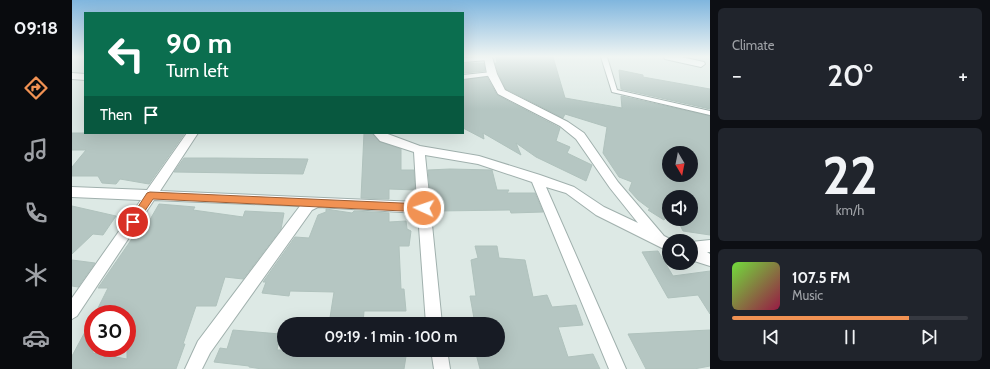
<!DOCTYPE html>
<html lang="en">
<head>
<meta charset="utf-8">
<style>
	body { margin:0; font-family:Cabin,sans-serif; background:#20242c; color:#f1f3f6; height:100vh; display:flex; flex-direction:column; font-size:15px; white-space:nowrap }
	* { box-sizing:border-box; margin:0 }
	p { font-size:13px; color:#9ea1a6 }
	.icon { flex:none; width:22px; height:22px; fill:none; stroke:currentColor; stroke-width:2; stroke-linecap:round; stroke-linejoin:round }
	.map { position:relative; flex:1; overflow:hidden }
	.drawer { display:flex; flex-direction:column; gap:8px; padding:8px; background:#0d0f14; width:280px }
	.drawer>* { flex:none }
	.guide { position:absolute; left:12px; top:12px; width:380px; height:122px; border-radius:0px; box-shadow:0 4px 16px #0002; background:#0b6e4f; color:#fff; overflow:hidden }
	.needle { width:26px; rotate:170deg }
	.tools { position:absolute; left:590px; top:146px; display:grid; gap:8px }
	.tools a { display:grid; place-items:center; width:36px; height:36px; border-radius:50%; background:#171b24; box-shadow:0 4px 16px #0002; font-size:20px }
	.speed { position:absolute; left:12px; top:305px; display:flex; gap:8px; font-size:20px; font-weight:700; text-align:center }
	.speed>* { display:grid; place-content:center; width:52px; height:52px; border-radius:50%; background:#171b24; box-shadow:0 4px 16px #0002; line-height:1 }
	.speed .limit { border:6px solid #d22; background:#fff; color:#111 }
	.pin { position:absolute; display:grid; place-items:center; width:34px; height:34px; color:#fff; margin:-17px; border:2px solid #fff; border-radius:50%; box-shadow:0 1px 4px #0007 }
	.me { position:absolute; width:44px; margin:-22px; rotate:273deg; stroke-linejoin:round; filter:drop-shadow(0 0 3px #0008) }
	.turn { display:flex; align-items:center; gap:14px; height:84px; padding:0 16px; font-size:18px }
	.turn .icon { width:52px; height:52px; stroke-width:2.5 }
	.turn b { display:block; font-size:28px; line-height:34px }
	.then { display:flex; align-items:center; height:38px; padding:0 16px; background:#0003; gap:8px; font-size:15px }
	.big { font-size:30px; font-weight:600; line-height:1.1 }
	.drawer .tile { flex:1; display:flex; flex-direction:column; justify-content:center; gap:6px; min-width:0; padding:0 14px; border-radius:6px; background:#20242c }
	.drawer .dial { align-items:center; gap:0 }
	.dial b { font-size:52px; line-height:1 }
	.song { display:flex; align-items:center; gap:12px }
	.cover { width:48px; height:48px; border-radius:6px; background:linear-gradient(135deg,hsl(100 70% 55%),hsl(340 70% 35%)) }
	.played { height:4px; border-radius:2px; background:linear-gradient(90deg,#f19253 75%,#363941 75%) }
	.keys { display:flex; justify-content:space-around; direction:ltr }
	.heat { display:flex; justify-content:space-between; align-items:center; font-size:22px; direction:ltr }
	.trip { position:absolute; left:205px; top:317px; width:228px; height:40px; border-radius:20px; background:#171b24; box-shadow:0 4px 16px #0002; font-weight:600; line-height:40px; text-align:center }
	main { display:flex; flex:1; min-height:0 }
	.menu { display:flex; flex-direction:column; width:72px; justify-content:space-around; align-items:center; background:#090b0e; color:#9ea1a6 }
	.menu .icon { width:28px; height:28px }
	.menu .active { color:#f19253 }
	.menu b { font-size:18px; color:#f1f3f6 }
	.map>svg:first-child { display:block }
	.building { fill:#b5c6c2; stroke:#b0c2bd; fill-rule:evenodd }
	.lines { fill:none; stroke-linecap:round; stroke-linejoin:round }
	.lane-casing { stroke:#a0b0ad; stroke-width:2 }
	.street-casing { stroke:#a0b0ad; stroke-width:2 }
	.lane { fill:#fff; fill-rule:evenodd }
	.street { fill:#fff; fill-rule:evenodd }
	.route { fill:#f19253; stroke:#9d5f36 }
</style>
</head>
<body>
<main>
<nav class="menu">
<b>09:18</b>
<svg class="icon active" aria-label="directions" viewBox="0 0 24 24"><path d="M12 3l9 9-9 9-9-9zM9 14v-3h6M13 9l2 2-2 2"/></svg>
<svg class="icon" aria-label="music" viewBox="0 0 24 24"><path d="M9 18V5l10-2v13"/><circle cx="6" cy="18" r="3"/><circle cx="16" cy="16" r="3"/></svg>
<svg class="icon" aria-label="phone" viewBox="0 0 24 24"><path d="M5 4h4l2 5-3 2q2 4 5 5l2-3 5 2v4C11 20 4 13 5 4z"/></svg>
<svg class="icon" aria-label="climate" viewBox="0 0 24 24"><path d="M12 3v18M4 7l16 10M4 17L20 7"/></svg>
<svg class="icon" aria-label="car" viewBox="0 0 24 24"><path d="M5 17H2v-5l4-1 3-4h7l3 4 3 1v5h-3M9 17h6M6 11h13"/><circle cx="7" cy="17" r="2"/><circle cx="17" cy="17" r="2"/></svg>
</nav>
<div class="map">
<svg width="638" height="369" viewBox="0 0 638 369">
	<rect width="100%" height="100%" fill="#dde9e5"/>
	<!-- building -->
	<g class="building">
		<path d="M424,57H481L493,98L550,108L549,96L638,116V235L611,231L605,219H619V197H597V214L592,220L576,210L578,209L566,200L557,190L560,182L547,177L531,153L535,127L493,114L491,118L434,89L426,73L423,63H425ZM597,153H619V175H597Z"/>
		<polygon points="391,63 412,63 413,71 391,73"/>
		<polygon points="547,70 571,75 571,77 638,89 638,109 549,89"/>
		<polygon points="415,77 425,95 488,128 484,141 498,147 495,153 520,165 514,181 464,157 444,143 449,155 411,133 412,139 391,128 391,80"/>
		<polygon points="0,133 113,133 77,184 48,179 44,184 30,183 26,176 0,176 0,167 14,150 0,150"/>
		<polygon points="292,133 300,133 308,142 329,149 329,170 342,170 343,190 317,189 317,199 289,198"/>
		<polygon points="112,158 143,158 236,159 231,174 102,172"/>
		<polygon points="378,169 420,170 425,190 437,190 435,193 463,193 471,212 439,213 438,210 365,211 361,191 358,191 356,170"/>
		<polygon points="87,204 123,207 121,210 171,217 173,211 212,213 209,229 171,279 153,277 144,306 124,306 111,344 113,344 104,369 0,369 0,356 21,317 21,353 55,359 55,314 23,314 36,288 26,288 66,230 72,230"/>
		<polygon points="0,206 44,216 31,235 21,234 0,254"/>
		<polygon points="254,209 280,213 282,211 317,213 317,222 334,221 335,229 339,231 337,246 327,246 329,289 332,289 334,311 292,311 291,324 257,324 262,292 218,291 217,296 190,293 194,282 191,282 223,237 237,238 246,215 254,212"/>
		<polygon points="403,246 425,246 427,258 453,260 461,297 475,295 480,307 504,305 511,325 486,327 496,357 521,354 528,369 408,369 403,350 426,350 426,324 403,324 398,296 404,296 399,260 406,258"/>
		<polygon points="586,251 601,276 638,271 638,314 626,295 596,298 570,252"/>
		<polygon points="0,260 23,263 6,287 0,286"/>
		<polygon points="161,330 208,334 205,350 335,350 332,369 190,369 177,367 177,366 142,362 148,348 155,349"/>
		<polygon points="638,330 638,366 622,369 574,369 556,334"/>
	</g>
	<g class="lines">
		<!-- lane casing -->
		<g class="lane-casing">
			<g id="lane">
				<polygon points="405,57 418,57 419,58 416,60 391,62 391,58"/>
				<polygon points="529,57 535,57 545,90 638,111 638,115 540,92"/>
				<polygon points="420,72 423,74 422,75 391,79 391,75"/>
			</g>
		</g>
		<!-- street casing -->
		<g class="street-casing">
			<g id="street">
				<polygon points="412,57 420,57 425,74 433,90 496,122 512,133 546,182 592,236 602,241 597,241 597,251 592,249 524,215 494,193 474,187 554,369 537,369 460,182 406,164 353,155 370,324 354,324 346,213 246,207 240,210 138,353 130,369 113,369 126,341 228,206 82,200 5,316 0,319 0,298 69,200 0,197 0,187 75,190 115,133 126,133 88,191 345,202 342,152 308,141 301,133 313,133 348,146 407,156 468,175 502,187 532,207 566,223 538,188 504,139 488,126 426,94 415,74"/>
				<polygon points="592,57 609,57 632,62 633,64 629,67 593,59"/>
				<polygon points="0,73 13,74 13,80 0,79"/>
				<polygon points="638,240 638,252 635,252 638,254 638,266 619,260 619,242"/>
				<polygon points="359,350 375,350 378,369 362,369"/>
			</g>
		</g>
		<!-- lane -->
		<use href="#lane" class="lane"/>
		<!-- street -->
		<use href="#street" class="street"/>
	</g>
	<!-- sky -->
	<linearGradient id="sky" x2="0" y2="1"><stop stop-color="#80b6de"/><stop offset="0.52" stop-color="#f0f5f3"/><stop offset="1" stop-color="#f0f5f3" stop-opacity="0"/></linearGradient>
	<rect width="638" height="109" fill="url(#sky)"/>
	<!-- route -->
	<polygon class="route" points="78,192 352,204 356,205 357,208 356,210 352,212 81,199 64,224 61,226 58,224 56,222 58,219 75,193"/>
</svg>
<div class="tools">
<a><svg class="needle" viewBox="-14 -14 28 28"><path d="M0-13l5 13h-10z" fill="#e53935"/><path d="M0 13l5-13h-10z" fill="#9ea1a6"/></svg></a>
<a><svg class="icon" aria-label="sound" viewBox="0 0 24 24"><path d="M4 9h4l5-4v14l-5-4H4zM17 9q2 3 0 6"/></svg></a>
<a><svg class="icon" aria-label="search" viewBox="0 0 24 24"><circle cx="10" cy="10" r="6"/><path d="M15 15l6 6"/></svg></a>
</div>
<div class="speed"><div class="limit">30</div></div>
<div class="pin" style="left:61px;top:222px;background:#d93025"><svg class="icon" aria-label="arrive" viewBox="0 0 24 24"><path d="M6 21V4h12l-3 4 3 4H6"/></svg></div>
<svg class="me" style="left:352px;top:208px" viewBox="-20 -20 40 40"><circle r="17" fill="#f19253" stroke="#fff" stroke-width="3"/><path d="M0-11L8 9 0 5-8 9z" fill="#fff"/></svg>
<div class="trip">09:19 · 1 min · 100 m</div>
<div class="guide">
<div class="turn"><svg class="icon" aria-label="left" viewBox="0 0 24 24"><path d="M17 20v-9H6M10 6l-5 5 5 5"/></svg><div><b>90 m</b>Turn left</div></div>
<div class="then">Then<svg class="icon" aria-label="arrive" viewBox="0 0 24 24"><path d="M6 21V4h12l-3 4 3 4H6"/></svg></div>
</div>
</div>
<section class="drawer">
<div class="tile"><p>Climate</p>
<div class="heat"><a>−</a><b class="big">20°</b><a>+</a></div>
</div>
<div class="tile dial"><b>22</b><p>km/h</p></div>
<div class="tile">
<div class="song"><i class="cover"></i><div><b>107.5 FM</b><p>Music</p></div></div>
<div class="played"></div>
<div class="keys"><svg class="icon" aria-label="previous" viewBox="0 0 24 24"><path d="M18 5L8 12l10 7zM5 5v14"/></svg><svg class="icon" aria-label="pause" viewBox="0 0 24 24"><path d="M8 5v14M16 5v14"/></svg><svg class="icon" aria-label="next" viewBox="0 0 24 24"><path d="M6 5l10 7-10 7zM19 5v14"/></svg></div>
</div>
</section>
</main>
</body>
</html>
